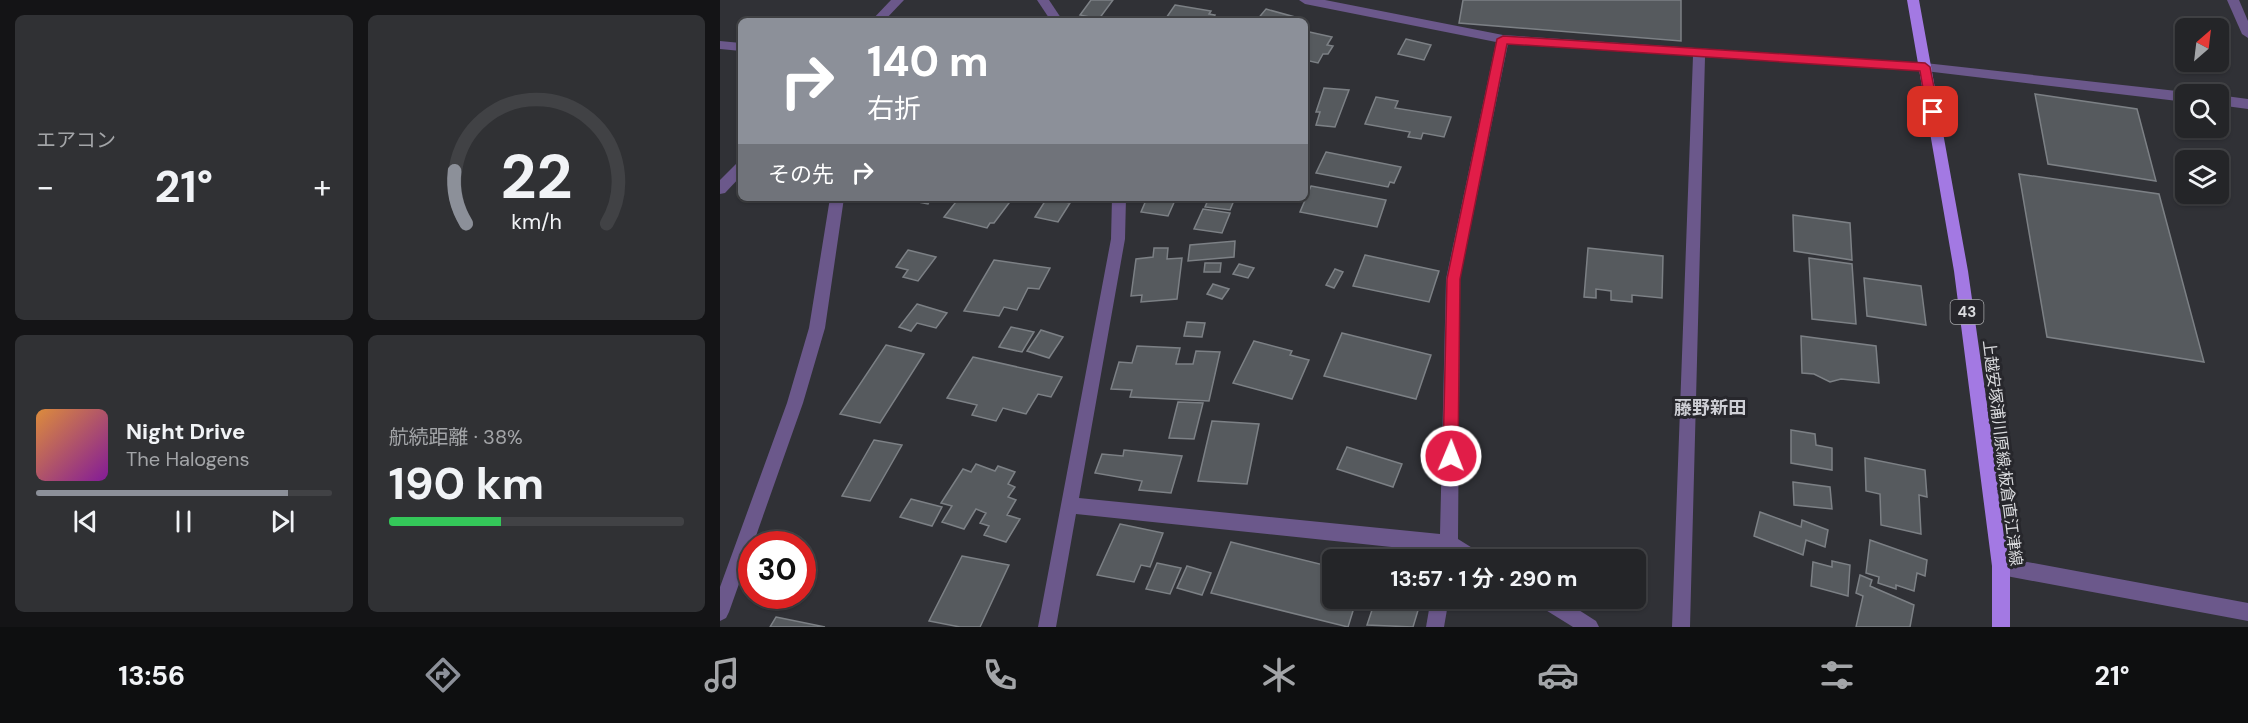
<!DOCTYPE html>
<html lang="ja">
<head>
<meta charset="utf-8">
<style>
	body { margin:0; font-family:"DM Sans","Noto Sans JP",sans-serif; background:#303134; color:#f1f3f6; height:100vh; display:flex; flex-direction:column; font-size:22px; white-space:nowrap }
	* { box-sizing:border-box; margin:0 }
	p { font-size:20px; color:#a3a5a8 }
	.icon { flex:none; width:33px; height:33px; fill:none; stroke:currentColor; stroke-width:2; stroke-linecap:round; stroke-linejoin:round }
	.map { position:relative; flex:1; overflow:hidden }
	.drawer { display:flex; flex-direction:column; gap:15px; padding:15px; background:#141416; width:720px }
	.drawer>* { flex:none }
	.banner { position:absolute; left:18px; top:18px; width:570px; height:183px; border-radius:9px; box-shadow:0 2px 4px #0004,0 0 0 2px #414245; background:#8c9099; color:#fff; overflow:hidden }
	.needle { width:39px; rotate:28deg }
	.fabs { position:absolute; left:1455px; top:18px; display:grid; gap:12px }
	.fabs a { display:grid; place-items:center; width:54px; height:54px; border-radius:9px; background:#242528; box-shadow:0 2px 4px #0004,0 0 0 2px #414245; font-size:30px }
	.speed { position:absolute; left:18px; top:531px; display:flex; gap:12px; font-size:30px; font-weight:700; text-align:center }
	.speed>* { display:grid; place-content:center; width:78px; height:78px; border-radius:50%; background:#242528; box-shadow:0 2px 4px #0004,0 0 0 2px #414245; line-height:1 }
	.speed .limit { border:9px solid #d22; background:#fff; color:#111 }
	.pin { position:absolute; display:grid; place-items:center; width:51px; height:51px; color:#fff; margin:-26px; border-radius:12px; box-shadow:0 3px 9px #0006 }
	.me { position:absolute; width:66px; margin:-33px; rotate:1deg; stroke-linejoin:round; filter:drop-shadow(0 0 4px #0008) }
	.turn { display:flex; align-items:center; gap:21px; height:126px; padding:0 30px; font-size:27px }
	.turn .icon { width:78px; height:78px; stroke-width:2.5 }
	.turn b { display:block; font-size:42px; line-height:51px }
	.then { display:flex; align-items:center; height:57px; padding:0 30px; background:#0003; gap:12px; font-size:22px }
	.big { font-size:45px; font-weight:700; line-height:1.1 }
	.drawer .widget { flex:1; display:flex; flex-direction:column; justify-content:center; gap:9px; min-width:0; padding:0 21px; border-radius:9px; background:#303134 }
	.drawer .dial { align-items:center; gap:0 }
	.dial svg { height:156px; overflow:visible; fill:none; stroke:#414245; stroke-width:7; stroke-linecap:round; text-anchor:middle }
	.dial text { fill:#f1f3f6; stroke:none }
	.song { display:flex; align-items:center; gap:18px }
	.cover { width:72px; height:72px; border-radius:9px; background:linear-gradient(135deg,hsl(30 70% 55%),hsl(290 70% 35%)) }
	.played { height:6px; border-radius:3px; background:linear-gradient(90deg,#8c9099 85%,#414245 85%) }
	.keys { display:flex; justify-content:space-around; direction:ltr }
	.heat { display:flex; justify-content:space-between; align-items:center; font-size:33px; direction:ltr }
	.charge { height:9px; border-radius:4px; background:linear-gradient(90deg,#34c759 38%,#414245 0) }
	.drawer .tiles { flex:1; display:grid; gap:15px; grid-template-columns:repeat(2,1fr) }
	.trip { position:absolute; left:602px; top:549px; width:324px; height:60px; border-radius:9px; background:#242528; box-shadow:0 2px 4px #0004,0 0 0 2px #414245; font-weight:700; line-height:60px; text-align:center }
	.dock { display:flex; height:96px; justify-content:space-around; align-items:center; background:#0e0f10; color:#a3a5a8 }
	.dock .icon { width:42px; height:42px }
	.dock .active { color:#8c9099 }
	.dock b { font-size:27px; color:#f1f3f6 }
	main { display:flex; flex:1; min-height:0 }
	.map>svg:first-child { display:block }
	.building { fill:#565a5e; stroke:#7c8085; stroke-width:1.5 }
	.lines { fill:none; stroke-linecap:round; stroke-linejoin:round }
	.minor { fill:#6b588b; fill-rule:evenodd }
	.tertiary { fill:#6b588b; fill-rule:evenodd }
	.primary { fill:#a379e3; fill-rule:evenodd }
	.route { fill:#e11d48; stroke:#92132f; stroke-width:1.5 }
	.labels { text-anchor:middle; stroke-width:6; stroke-linejoin:round; paint-order:stroke }
	.shield { fill:#27272c; stroke:#a5a6a9; stroke-width:1.5 }
	.shield-label { font-size:15px; font-weight:bold; fill:#dbdcdf }
	.street-label { font-size:16px; fill:#dbdcdf; stroke:#27272c }
	.neighbourhood-label { font-size:18px; font-weight:bold; fill:#cecfd5; stroke:#27272c }
</style>
</head>
<body>
<main>
<section class="drawer">
<div class="tiles">
<div class="widget"><p>エアコン</p>
<div class="heat"><a>−</a><b class="big">21°</b><a>+</a></div>
</div>
<div class="widget dial"><svg viewBox="0 0 100 80">
<path d="M14 69A42 42 0 1 1 86 69"/>
<path d="M14 69A42 42 0 0 1 8 42" stroke="#8c9099"/>
<text x="50" y="56" font-size="32" font-weight="700">22</text>
<text x="50" y="72" font-size="11">km/h</text>
</svg></div>
<div class="widget">
<div class="song"><i class="cover"></i><div><b>Night Drive</b><p>The Halogens</p></div></div>
<div class="played"></div>
<div class="keys"><svg class="icon" aria-label="previous" viewBox="0 0 24 24"><path d="M18 5L8 12l10 7zM5 5v14"/></svg><svg class="icon" aria-label="pause" viewBox="0 0 24 24"><path d="M8 5v14M16 5v14"/></svg><svg class="icon" aria-label="next" viewBox="0 0 24 24"><path d="M6 5l10 7-10 7zM19 5v14"/></svg></div>
</div>
<div class="widget"><p>航続距離 · 38%</p><b class="big">190 km</b><div class="charge"></div></div>
</div>
</section>
<div class="map">
<svg width="1528" height="627" viewBox="0 0 1528 627">
	<rect width="100%" height="100%" fill="#303136"/>
	<!-- building -->
	<g class="building">
		<polygon points="371,0 393,0 379,19 360,15"/>
		<polygon points="743,0 961,0 961,41 739,23"/>
		<polygon points="455,5 491,11 489,14 495,15 492,21 444,21"/>
		<polygon points="546,9 575,17 572,21 536,21"/>
		<polygon points="585,31 612,37 607,45 613,46 608,54 603,54 598,63 585,60"/>
		<polygon points="686,39 711,45 704,60 678,54"/>
		<polygon points="604,88 629,90 615,127 596,125 600,112 596,112"/>
		<polygon points="1315,94 1417,109 1436,181 1328,164"/>
		<polygon points="656,97 678,101 675,108 731,117 724,137 703,133 701,139 688,137 690,132 645,124"/>
		<polygon points="606,152 681,167 674,183 670,182 668,187 596,173"/>
		<polygon points="1299,174 1439,194 1484,362 1327,337"/>
		<polygon points="591,186 666,200 657,227 580,212"/>
		<polygon points="178,198 211,198 208,204"/>
		<polygon points="239,198 286,198 292,199 274,223 270,223 267,228 224,217"/>
		<polygon points="327,198 350,203 338,222 315,217"/>
		<polygon points="427,198 456,198 448,216 421,212"/>
		<polygon points="489,198 515,198 510,210 485,207"/>
		<polygon points="483,209 510,213 502,233 474,229"/>
		<polygon points="1073,215 1130,223 1132,260 1074,251"/>
		<polygon points="515,241 514,257 468,261 470,245"/>
		<polygon points="434,248 448,248 447,259 462,258 457,299 421,302 422,295 411,296 416,259 433,257"/>
		<polygon points="868,248 943,256 942,298 912,295 912,302 891,300 891,291 876,289 876,298 864,297"/>
		<polygon points="188,250 216,257 198,281 183,277 188,270 176,267"/>
		<polygon points="645,255 719,271 709,302 633,286"/>
		<polygon points="1089,258 1132,264 1136,324 1092,319"/>
		<polygon points="274,260 330,268 319,289 308,288 297,310 284,307 279,316 244,311"/>
		<polygon points="485,263 501,263 500,272 484,272"/>
		<polygon points="519,264 534,268 528,278 513,274"/>
		<polygon points="615,269 623,272 614,288 606,285"/>
		<polygon points="1144,278 1201,286 1206,325 1147,316"/>
		<polygon points="493,284 509,289 502,299 487,294"/>
		<polygon points="197,304 227,313 216,328 197,323 191,331 179,327"/>
		<polygon points="467,322 485,323 482,337 464,336"/>
		<polygon points="291,327 314,332 302,352 279,347"/>
		<polygon points="321,330 343,337 329,358 307,351"/>
		<polygon points="622,333 711,355 696,399 604,376"/>
		<polygon points="1081,336 1156,346 1159,383 1121,379 1110,382 1094,374 1082,373"/>
		<polygon points="534,341 572,351 570,355 589,360 572,399 513,383"/>
		<polygon points="166,345 204,354 160,423 120,414"/>
		<polygon points="417,346 460,348 456,364 473,364 476,351 500,352 489,401 410,397 412,390 391,389 399,362 412,363"/>
		<polygon points="253,357 342,377 331,397 318,394 306,414 283,408 276,421 252,415 257,405 227,398"/>
		<polygon points="458,402 483,403 474,439 449,438"/>
		<polygon points="492,421 539,424 527,484 478,481"/>
		<polygon points="1071,430 1095,434 1096,445 1112,448 1112,470 1071,463"/>
		<polygon points="154,440 182,445 150,501 122,496"/>
		<polygon points="627,447 682,464 673,487 617,469"/>
		<polygon points="404,450 462,456 451,493 419,490 422,481 375,473 382,454 403,456"/>
		<polygon points="1145,458 1205,470 1207,497 1199,495 1201,534 1161,525 1160,494 1146,491"/>
		<polygon points="256,464 275,471 278,466 295,472 288,484 295,487 288,497 296,500 287,515 300,519 286,542 264,535 269,526 260,523 266,513 256,509 244,529 222,522 232,506 221,503 243,469 251,472"/>
		<polygon points="1073,482 1110,487 1112,509 1074,505"/>
		<polygon points="191,499 222,507 212,526 180,517"/>
		<polygon points="1040,512 1081,527 1082,520 1108,530 1105,547 1086,540 1083,555 1034,536"/>
		<polygon points="400,524 443,533 430,567 421,565 414,582 377,575"/>
		<polygon points="1150,540 1207,560 1205,576 1197,573 1194,591 1176,585 1176,589 1158,583 1159,577 1146,573"/>
		<polygon points="511,542 612,567 612,598 637,598 628,627 491,593"/>
		<polygon points="242,556 289,565 260,627 240,627 209,621"/>
		<polygon points="1112,561 1130,565 1128,596 1091,586 1093,562 1112,567"/>
		<polygon points="437,563 461,568 450,594 426,589"/>
		<polygon points="467,566 491,573 482,595 457,588"/>
		<polygon points="1140,575 1152,580 1150,586 1194,605 1190,627 1136,627 1143,596 1136,593"/>
		<polygon points="656,598 671,598 699,607 693,627 647,625"/>
		<polygon points="56,617 105,627 50,627"/>
	</g>
	<g class="lines">
		<!-- minor -->
		<g class="minor">
			<polygon points="317,0 329,0 343,21 331,21"/>
			<polygon points="579,0 605,0 783,35 1209,64 1211,67 1209,70 1205,71 985,57 970,627 952,627 973,56 788,44 740,279 738,539 762,554 765,560 718,560 719,552 356,514 336,627 318,627 391,239 392,198 406,198 405,239 359,498 720,534 726,279 776,42 585,4"/>
			<polygon points="1507,0 1519,0 1528,21 1528,38 1522,34"/>
			<polygon points="110,198 124,198 105,328 83,403 9,612 6,618 0,621 0,587 67,403 89,328"/>
			<polygon points="711,598 729,598 724,627 706,627"/>
			<polygon points="813,598 840,598 876,621 879,627 853,627 816,604"/>
		</g>
		<!-- tertiary -->
		<g class="tertiary">
			<polygon points="171,0 184,0 164,21 151,21"/>
			<polygon points="0,41 21,43 21,51 0,49"/>
			<polygon points="1205,63 1466,92 1471,94 1466,94 1466,102 1205,71 1199,67"/>
			<polygon points="1498,95 1528,99 1528,109 1498,105"/>
			<polygon points="21,163 21,176 5,193 0,194 0,180 16,164"/>
			<polygon points="1281,557 1528,603 1528,621 1281,575 1275,572 1272,566 1275,560"/>
		</g>
		<!-- primary -->
		<polygon class="primary" points="1187,0 1199,0 1248,271 1290,566 1290,627 1272,627 1272,566 1234,271"/>
	</g>
	<!-- route -->
	<polygon class="route" points="783,36 1205,63 1210,67 1219,112 1213,117 1207,112 1200,71 787,44 740,279 738,456 736,461 731,463 725,461 723,456 727,279 777,39"/>
	<g class="labels">
		<!-- shield labels -->
		<rect class="shield" x="1230.5" y="300" width="33" height="24" rx="4.5"/>
		<g class="shield-label">
			<text x="1247" y="317">43</text>
		</g>
		<!-- street labels -->
		<g class="street-label">
			<text transform="translate(1283 453) rotate(83)" y="6">上越安塚浦川原線;板倉直江津線</text>
		</g>
		<!-- neighbourhood labels -->
		<g class="neighbourhood-label">
			<text x="990" y="414">藤野新田</text>
		</g>
	</g>
</svg>
<div class="fabs">
<a><svg class="needle" viewBox="-14 -14 28 28"><path d="M0-13l5 13h-10z" fill="#e53935"/><path d="M0 13l5-13h-10z" fill="#a3a5a8"/></svg></a>
<a><svg class="icon" aria-label="search" viewBox="0 0 24 24"><circle cx="10" cy="10" r="6"/><path d="M15 15l6 6"/></svg></a>
<a><svg class="icon" aria-label="layers" viewBox="0 0 24 24"><path d="M12 4l9 5-9 5-9-5zM3 14l9 5 9-5"/></svg></a>
</div>
<div class="speed"><div class="limit">30</div></div>
<div class="pin" style="left:1213px;top:112px;background:#d93025"><svg class="icon" aria-label="arrive" viewBox="0 0 24 24"><path d="M6 21V4h12l-3 4 3 4H6"/></svg></div>
<svg class="me" style="left:731px;top:456px" viewBox="-20 -20 40 40"><circle r="17" fill="#e11d48" stroke="#fff" stroke-width="3"/><path d="M0-11L8 9 0 5-8 9z" fill="#fff"/></svg>
<div class="trip">13:57 · 1 分 · 290 m</div>
<div class="banner">
<div class="turn"><svg class="icon" aria-label="right" viewBox="0 0 24 24"><path d="M7 20v-9h11M14 6l5 5-5 5"/></svg><div><b>140 m</b>右折</div></div>
<div class="then">その先<svg class="icon" aria-label="right" viewBox="0 0 24 24"><path d="M7 20v-9h11M14 6l5 5-5 5"/></svg></div>
</div>
</div>
</main>
<nav class="dock">
<b>13:56</b>
<svg class="icon active" aria-label="directions" viewBox="0 0 24 24"><path d="M12 3l9 9-9 9-9-9zM9 14v-3h6M13 9l2 2-2 2"/></svg>
<svg class="icon" aria-label="music" viewBox="0 0 24 24"><path d="M9 18V5l10-2v13"/><circle cx="6" cy="18" r="3"/><circle cx="16" cy="16" r="3"/></svg>
<svg class="icon" aria-label="phone" viewBox="0 0 24 24"><path d="M5 4h4l2 5-3 2q2 4 5 5l2-3 5 2v4C11 20 4 13 5 4z"/></svg>
<svg class="icon" aria-label="climate" viewBox="0 0 24 24"><path d="M12 3v18M4 7l16 10M4 17L20 7"/></svg>
<svg class="icon" aria-label="car" viewBox="0 0 24 24"><path d="M5 17H2v-5l4-1 3-4h7l3 4 3 1v5h-3M9 17h6M6 11h13"/><circle cx="7" cy="17" r="2"/><circle cx="17" cy="17" r="2"/></svg>
<svg class="icon" aria-label="filters" viewBox="0 0 24 24"><path d="M4 7h16M4 17h16"/><circle cx="9" cy="7" r="2"/><circle cx="15" cy="17" r="2"/></svg>
<b>21°</b>
</nav>
</body>
</html>
